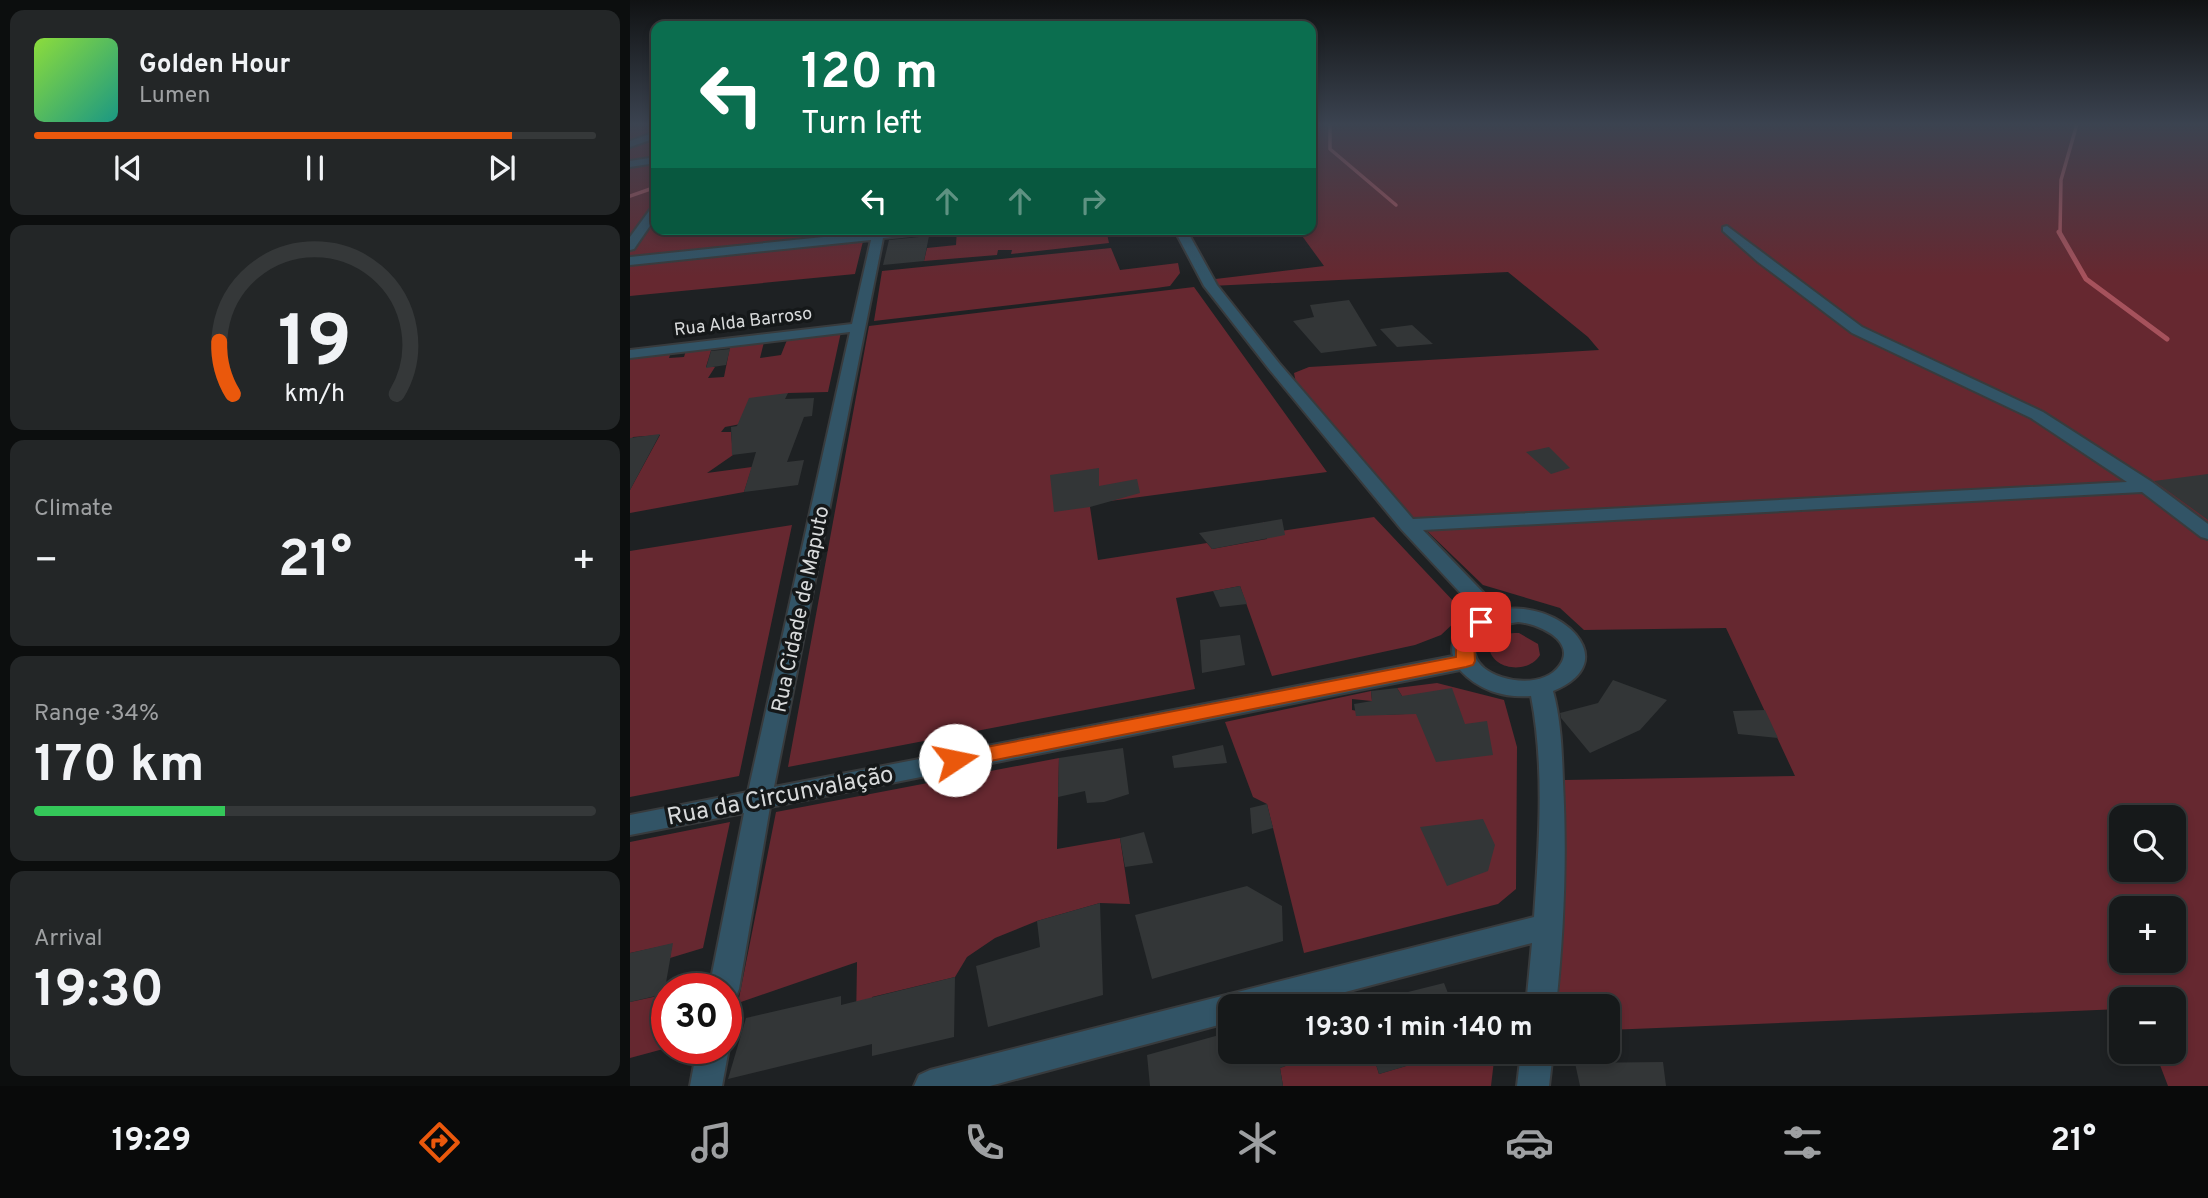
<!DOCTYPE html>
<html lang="en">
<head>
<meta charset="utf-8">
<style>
	body { margin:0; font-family:Overpass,sans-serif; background:#232627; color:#f1f3f6; height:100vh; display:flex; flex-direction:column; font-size:26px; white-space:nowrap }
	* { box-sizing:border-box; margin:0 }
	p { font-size:23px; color:#9ea0a2 }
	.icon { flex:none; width:38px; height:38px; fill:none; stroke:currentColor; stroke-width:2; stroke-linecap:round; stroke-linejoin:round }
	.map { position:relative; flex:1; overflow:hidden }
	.side { display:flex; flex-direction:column; gap:10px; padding:10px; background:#0c0e0e; width:630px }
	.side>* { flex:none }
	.banner { position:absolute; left:21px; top:21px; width:665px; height:214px; border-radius:14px; box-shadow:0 4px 10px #0003,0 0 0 2px #353839; background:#0b6e4f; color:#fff; overflow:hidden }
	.tools { position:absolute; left:1479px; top:805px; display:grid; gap:14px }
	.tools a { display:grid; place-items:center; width:77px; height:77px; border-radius:14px; background:#16191a; box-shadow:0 4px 10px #0003,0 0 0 2px #353839; font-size:35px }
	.speed { position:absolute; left:21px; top:973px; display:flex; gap:14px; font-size:35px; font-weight:700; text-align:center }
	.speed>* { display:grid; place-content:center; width:91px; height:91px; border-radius:50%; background:#16191a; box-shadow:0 4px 10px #0003,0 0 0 2px #353839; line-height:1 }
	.speed .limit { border:10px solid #d22; background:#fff; color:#111 }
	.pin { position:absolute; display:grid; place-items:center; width:60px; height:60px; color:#fff; margin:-30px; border-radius:14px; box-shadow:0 4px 10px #0006 }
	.me { position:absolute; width:77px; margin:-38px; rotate:79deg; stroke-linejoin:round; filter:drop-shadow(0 0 5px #0008) }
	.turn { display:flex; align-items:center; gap:24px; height:147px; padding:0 35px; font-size:32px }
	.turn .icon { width:91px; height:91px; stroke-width:2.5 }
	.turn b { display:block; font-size:49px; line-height:60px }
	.lanes { display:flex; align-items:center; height:66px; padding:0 35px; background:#0003; justify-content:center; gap:35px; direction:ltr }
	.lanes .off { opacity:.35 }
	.big { font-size:52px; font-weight:700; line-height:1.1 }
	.side .tile { flex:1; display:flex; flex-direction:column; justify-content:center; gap:10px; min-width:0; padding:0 24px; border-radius:14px; background:#232627 }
	.side .dial { align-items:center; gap:0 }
	.dial svg { height:182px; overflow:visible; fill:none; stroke:#353839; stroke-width:7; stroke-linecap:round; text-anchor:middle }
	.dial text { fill:#f1f3f6; stroke:none }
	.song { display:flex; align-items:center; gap:21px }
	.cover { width:84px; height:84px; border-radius:10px; background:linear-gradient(135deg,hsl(90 70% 55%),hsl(170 70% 35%)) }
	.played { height:7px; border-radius:4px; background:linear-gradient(90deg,#ea580c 85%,#353839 85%) }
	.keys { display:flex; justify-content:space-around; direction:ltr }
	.heat { display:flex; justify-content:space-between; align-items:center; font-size:38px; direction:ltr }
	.charge { height:10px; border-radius:5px; background:linear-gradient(90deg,#34c759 34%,#353839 0) }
	.trip { position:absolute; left:588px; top:994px; width:402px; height:70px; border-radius:14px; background:#16191a; box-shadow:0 4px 10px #0003,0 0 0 2px #353839; font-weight:700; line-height:70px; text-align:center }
	.menu { display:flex; height:112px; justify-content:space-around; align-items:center; background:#090a0a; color:#9ea0a2 }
	.menu .icon { width:49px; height:49px }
	.menu .current { color:#ea580c }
	.menu b { font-size:32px; color:#f1f3f6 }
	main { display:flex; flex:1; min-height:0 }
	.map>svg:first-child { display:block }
	.green { fill:#662830; fill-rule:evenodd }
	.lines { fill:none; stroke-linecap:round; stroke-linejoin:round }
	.stream-far1 { stroke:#a6525c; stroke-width:3.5 }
	.stream { stroke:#a6525c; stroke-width:5 }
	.building { fill:#333637 }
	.minor-casing { stroke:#383b3d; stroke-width:4 }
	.minor { fill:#325466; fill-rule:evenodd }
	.route { fill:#ea580c; stroke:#983908; stroke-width:2 }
	.labels { text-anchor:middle; stroke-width:7; stroke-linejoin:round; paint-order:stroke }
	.far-street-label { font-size:18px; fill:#d8dadb; stroke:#151819 }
	.street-label { font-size:21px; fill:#d8dadb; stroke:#151819 }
	.near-street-label { font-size:24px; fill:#d8dadb; stroke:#151819 }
</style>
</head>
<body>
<main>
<section class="side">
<div class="tile">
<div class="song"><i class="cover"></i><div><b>Golden Hour</b><p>Lumen</p></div></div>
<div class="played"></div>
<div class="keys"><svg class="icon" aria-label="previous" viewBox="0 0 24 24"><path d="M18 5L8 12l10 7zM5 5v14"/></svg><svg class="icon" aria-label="pause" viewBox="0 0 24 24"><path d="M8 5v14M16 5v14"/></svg><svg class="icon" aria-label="next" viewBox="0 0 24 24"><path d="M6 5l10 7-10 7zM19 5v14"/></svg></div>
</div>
<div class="tile dial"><svg viewBox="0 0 100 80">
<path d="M14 69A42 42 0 1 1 86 69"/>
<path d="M14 69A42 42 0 0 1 8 46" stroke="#ea580c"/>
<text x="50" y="56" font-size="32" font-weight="700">19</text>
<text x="50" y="72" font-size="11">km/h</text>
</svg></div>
<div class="tile"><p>Climate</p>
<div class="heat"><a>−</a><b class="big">21°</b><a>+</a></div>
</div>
<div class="tile"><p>Range · 34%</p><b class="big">170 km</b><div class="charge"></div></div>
<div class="tile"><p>Arrival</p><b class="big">19:30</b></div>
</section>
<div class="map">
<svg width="1578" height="1086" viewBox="0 0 1578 1086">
	<rect width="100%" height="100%" fill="#1e2123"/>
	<!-- green -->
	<g class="green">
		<polygon points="0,124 26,124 26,229 236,229 225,274 0,296"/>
		<path d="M681,124H1578V1086H1538L1525,1052H1544V999H1491V1009L978,1030V1006H922L934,780L1165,776L1096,628L954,630L930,608L853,585L767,502L666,383L664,373L679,367L969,350L958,337L878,272L581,286L577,280L694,266L667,229H681ZM1491,817H1544V870H1491ZM1491,908H1544V961H1491Z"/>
		<polygon points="327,229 476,229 479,243 381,254 382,250 368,250 367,255 294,261 297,248 326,245"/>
		<polygon points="481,248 490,270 548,263 550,273 540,286 526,288 244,321 252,271"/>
		<polygon points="564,287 697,472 480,501 469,486 468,468 460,507 468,560 577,543 582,549 637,539 633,522 651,531 744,517 827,605 827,620 811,635 785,645 642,676 610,586 546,598 565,689 158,767 239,326"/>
		<polygon points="211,332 198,392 158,393 126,421 95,427 91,432 101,432 103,455 77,473 122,467 114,492 0,513 0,490 30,435 3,437 0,442 0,354 42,349 39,358 54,357 57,347 83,344 76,367 85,367 78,378 94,377 101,342 134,342 130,358 151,355 159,335"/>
		<polygon points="162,525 109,776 0,797 0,551"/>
		<path d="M889,633L908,644L910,655C899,674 862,671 859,647C865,635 876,633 889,633Z"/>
		<polygon points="807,683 874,700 887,747 886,889 868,904 674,953 637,804 623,797 595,722 741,691 742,701 722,699 722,710 748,715 830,712 772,696 767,688"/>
		<polygon points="429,758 427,849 490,838 500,904 470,903 407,921 365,938 337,957 325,977 242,997 242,1020 226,1023 227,962 108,1003 146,812"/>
		<polygon points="100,822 73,948 40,958 42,944 0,953 0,842"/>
		<polygon points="37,994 37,1048 0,1058 0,1002"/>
		<polygon points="694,1052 742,1052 749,1074 823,1052 865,1052 861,1086 653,1086 650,1068"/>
	</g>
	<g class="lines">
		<!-- stream-far1 -->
		<g class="stream-far1">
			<polyline points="700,124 700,149 766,205"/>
			<polyline points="0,196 26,187"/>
			<polyline points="1430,233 1431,180 1447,124"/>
		</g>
		<!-- stream -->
		<polyline class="stream" points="1429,232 1456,279 1537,339"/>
	</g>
	<!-- building -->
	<g class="building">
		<polygon points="299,236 294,261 253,265 259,240"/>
		<polygon points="719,300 747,346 691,353 663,321 684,317 680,305"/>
		<polygon points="782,325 803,344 767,347 750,329"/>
		<polygon points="100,349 96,365 76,368 81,351"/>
		<polygon points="158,393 155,399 184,398 182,416 174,417 157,462 174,460 168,485 114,492 126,452 102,455 101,427 107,426 119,398"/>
		<polygon points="30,434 0,490 0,438"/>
		<polygon points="919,447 940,468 921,474 896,452"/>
		<polygon points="469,468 469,486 507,479 510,493 460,507 424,512 420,475"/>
		<polygon points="1578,474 1578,520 1524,481"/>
		<polygon points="652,519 655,535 582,549 569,533"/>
		<polygon points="610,586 617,604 590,607 583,591"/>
		<polygon points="610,635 615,665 572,673 570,640"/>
		<polygon points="983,680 1037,700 1010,730 960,753 931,718 930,713 968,703"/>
		<polygon points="767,688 772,696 822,688 835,724 857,721 863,755 806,762 786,714 726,716 724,704 742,701 741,691"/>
		<polygon points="1135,710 1148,738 1108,734 1103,711"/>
		<polygon points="593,745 597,763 544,768 542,756"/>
		<polygon points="493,748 499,794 474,802 457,803 455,791 428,797 429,758"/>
		<polygon points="637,804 643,828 622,834 620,808"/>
		<polygon points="853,819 865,845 858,871 817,886 790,827"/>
		<polygon points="514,832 523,863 495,867 490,838"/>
		<polygon points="617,886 652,906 653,941 522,979 505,915"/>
		<polygon points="470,903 473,995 358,1027 346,966 410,947 407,921"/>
		<polygon points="43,943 34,994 0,1002 0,953"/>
		<polygon points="325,977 324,1037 242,1056 242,1044 98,1079 116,1018 211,996 211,1005"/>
		<polygon points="814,983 823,1006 751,1006 750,999"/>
		<polygon points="600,1032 600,1052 689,1054 650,1068 653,1086 520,1086 517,1055"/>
		<polygon points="742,1052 806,1052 807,1057 749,1074"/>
		<polygon points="1033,1062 1036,1086 950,1086 945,1063"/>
	</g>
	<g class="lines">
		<!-- minor casing -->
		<g class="minor-casing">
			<g id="minor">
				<polygon points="26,132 26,138 0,147 0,141"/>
				<polygon points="26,157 26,163 0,167 0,161"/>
				<polygon points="26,206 26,217 4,249 0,250 0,237 22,207"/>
				<path d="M1097,226L1232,327L1413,412L1522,482L1578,524V539L1571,537L1512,492L793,530L870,610C928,598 997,661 923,691C931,720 932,752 933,782C937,857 934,932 926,1006H896L902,943L662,1006H600V1022L360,1086H284L289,1075L300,1070L904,917C909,845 915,767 901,696C874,698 848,690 830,670L140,807L109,989L105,999L96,1002V989H79L114,813L0,835V815L118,792L220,332L0,358V350L222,324L241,240L0,265V257L242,232L243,229H316L310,232L253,238L144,787L823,656C818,637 836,624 852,616L771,529L639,369L574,286L544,229H556L587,285L649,363L783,519L1497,482L1401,418L1222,333L1128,262L1093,231V227ZM888,622C906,623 947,640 930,665C914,688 873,683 854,668C845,660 841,651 846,639L865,626Z"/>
				<polygon points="96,1042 99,1048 92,1086 60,1086 67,1048 96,1048"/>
				<polygon points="891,1052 923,1052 919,1086 887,1086"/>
			</g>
		</g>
		<!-- minor -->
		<use href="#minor" class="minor"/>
	</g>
	<!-- sky -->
	<linearGradient id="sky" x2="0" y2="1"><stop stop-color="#101213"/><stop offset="0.45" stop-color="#3b4350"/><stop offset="1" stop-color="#3b4350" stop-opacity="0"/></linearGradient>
	<rect width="1578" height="276" fill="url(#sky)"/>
	<!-- route -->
	<polygon class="route" points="851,617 860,622 844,641 845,661 843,665 836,667 325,768 318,766 315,760 318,755 325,753 826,657 826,639 845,618"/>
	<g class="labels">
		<!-- far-street labels -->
		<g class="far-street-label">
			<text transform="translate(113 321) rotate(-7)" y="6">Rua Alda Barroso</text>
		</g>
		<!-- street labels -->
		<g class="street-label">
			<text transform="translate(170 609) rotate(-78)" y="7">Rua Cidade de Maputo</text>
		</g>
		<!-- near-street labels -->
		<g class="near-street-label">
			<text transform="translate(150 795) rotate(-11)" y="8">Rua da Circunvalação</text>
		</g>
	</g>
</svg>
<div class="tools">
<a><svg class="icon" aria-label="search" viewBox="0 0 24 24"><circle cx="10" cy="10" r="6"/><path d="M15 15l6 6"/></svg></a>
<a>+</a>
<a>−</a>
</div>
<div class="speed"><div class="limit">30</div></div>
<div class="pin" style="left:851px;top:622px;background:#d93025"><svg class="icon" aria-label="arrive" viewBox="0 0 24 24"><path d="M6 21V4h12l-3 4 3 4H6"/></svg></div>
<svg class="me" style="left:325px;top:760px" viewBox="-20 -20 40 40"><circle r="19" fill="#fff"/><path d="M0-13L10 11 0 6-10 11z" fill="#ea580c"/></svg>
<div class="trip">19:30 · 1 min · 140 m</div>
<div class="banner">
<div class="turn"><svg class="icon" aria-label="left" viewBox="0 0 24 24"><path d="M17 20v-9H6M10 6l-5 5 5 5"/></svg><div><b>120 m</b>Turn left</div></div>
<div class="lanes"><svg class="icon" aria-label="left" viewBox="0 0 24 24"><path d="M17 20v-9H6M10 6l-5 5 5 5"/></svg><svg class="icon off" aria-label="ahead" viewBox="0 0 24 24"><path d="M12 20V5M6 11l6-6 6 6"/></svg><svg class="icon off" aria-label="ahead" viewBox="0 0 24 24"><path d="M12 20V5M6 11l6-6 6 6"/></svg><svg class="icon off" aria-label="right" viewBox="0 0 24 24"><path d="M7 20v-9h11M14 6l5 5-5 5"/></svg></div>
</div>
</div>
</main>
<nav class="menu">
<b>19:29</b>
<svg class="icon current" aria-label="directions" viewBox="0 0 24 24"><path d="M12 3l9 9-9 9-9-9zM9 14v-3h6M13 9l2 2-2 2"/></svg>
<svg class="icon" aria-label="music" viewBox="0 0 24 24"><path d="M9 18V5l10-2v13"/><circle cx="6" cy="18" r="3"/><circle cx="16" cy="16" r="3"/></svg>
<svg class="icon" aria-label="phone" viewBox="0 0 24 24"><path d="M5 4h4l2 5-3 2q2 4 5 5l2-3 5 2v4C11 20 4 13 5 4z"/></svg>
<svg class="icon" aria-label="climate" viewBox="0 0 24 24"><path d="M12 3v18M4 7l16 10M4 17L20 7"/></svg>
<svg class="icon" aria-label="car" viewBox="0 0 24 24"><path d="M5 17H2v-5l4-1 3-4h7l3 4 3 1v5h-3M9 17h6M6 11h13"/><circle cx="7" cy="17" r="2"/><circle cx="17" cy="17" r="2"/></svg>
<svg class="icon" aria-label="filters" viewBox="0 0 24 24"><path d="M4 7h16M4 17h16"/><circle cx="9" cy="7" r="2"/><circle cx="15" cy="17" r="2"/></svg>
<b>21°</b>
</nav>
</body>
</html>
